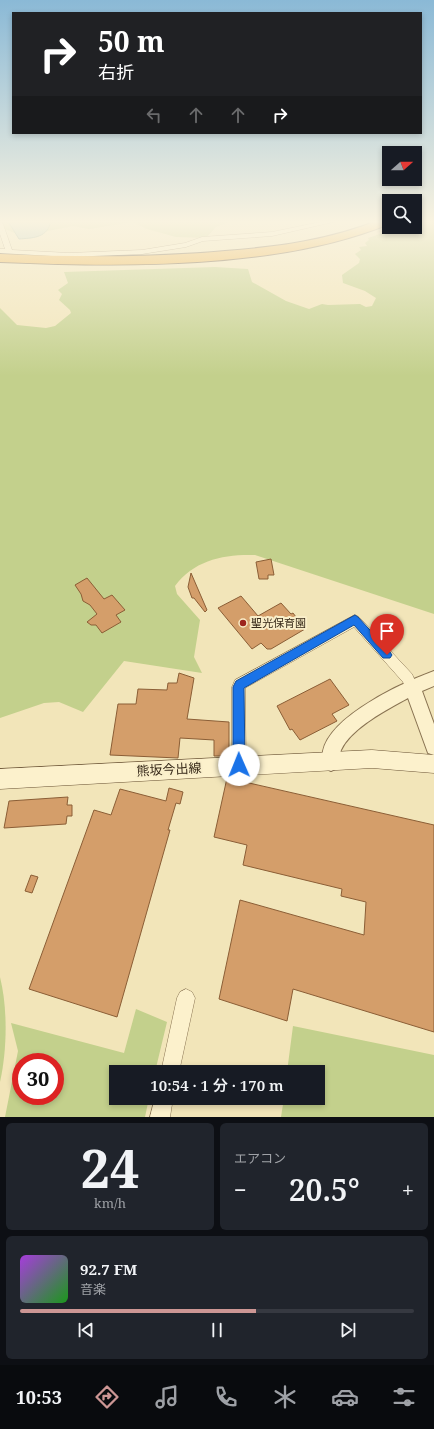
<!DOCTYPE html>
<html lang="ja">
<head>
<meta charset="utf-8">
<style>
	body { margin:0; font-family:"Noto Serif","Noto Sans JP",serif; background:#20242c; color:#f1f3f6; height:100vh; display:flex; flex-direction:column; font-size:15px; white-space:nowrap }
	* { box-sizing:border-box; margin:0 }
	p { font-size:13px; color:#9ea1a6 }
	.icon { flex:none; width:22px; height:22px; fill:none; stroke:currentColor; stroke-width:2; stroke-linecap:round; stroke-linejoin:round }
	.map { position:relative; height:1117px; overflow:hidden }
	.side { display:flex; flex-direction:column; gap:6px; padding:6px; background:#0d0f14; flex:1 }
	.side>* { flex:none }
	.top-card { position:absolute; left:12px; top:12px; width:410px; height:122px; border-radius:0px; box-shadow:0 2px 6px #0003; background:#202124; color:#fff; overflow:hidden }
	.needle { width:26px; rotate:69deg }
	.tools { position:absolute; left:382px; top:146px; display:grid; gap:8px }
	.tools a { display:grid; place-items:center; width:40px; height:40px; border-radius:0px; background:#171b24; box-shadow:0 2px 6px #0003; font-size:20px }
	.speed { position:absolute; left:12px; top:1053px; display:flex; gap:8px; font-size:20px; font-weight:700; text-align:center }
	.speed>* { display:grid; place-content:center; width:52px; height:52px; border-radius:50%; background:#171b24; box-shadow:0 2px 6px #0003; line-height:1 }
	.speed .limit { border:6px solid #d22; background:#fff; color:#111 }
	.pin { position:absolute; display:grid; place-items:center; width:34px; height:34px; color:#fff; margin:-41px -17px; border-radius:50% 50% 50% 0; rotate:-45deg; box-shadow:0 0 4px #0007 }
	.pin .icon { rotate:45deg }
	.me { position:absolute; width:44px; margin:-22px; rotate:359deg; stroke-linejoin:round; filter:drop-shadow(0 0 3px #0008) }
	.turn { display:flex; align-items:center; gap:14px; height:84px; padding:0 20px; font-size:18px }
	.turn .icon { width:52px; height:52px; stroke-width:2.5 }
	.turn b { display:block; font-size:28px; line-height:34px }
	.lanes { display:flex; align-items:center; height:38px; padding:0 20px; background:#0003; justify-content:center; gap:20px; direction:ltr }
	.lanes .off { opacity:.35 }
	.big { font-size:30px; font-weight:600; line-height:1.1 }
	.side .widget { flex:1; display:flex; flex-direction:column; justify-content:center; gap:6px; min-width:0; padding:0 14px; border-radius:6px; background:#20242c }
	.side .dial { align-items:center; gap:0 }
	.dial b { font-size:52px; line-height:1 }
	.song { display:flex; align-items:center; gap:12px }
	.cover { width:48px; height:48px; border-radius:6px; background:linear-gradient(135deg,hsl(280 70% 55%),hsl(120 70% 35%)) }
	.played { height:4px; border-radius:2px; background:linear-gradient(90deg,#cc9694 60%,#363941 60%) }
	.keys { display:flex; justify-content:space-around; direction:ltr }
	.heat { display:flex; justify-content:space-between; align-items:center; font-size:22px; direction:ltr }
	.side .tiles { flex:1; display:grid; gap:6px; grid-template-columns:1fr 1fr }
	.widget:last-child { grid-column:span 2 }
	.trip { position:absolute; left:109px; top:1065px; width:216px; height:40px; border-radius:0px; background:#171b24; box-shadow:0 2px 6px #0003; font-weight:600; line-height:40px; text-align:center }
	.dock { display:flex; height:64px; justify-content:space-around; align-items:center; background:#090b0e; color:#9ea1a6 }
	.dock .icon { width:28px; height:28px }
	.dock .selected { color:#cc9694 }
	.dock b { font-size:18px; color:#f1f3f6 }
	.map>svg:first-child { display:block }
	.green { fill:#c3d08c; fill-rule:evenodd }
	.water { fill:#9ec1ba; stroke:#658f88 }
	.building { fill:#d49e6a; stroke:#8b5e36 }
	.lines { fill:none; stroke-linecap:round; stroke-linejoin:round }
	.minor-casing { stroke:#897352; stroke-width:1 }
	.tertiary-casing { stroke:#897352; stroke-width:2 }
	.secondary-casing { stroke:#6b5436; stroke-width:1 }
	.motorway-casing { stroke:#564128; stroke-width:2 }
	.minor { fill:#fcf1cc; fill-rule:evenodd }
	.tertiary { fill:#fcf1cc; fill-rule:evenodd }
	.secondary { fill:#fcf1cc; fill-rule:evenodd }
	.motorway { fill:#ecac3e; fill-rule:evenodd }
	.route { fill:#1a73e8; stroke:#114b97 }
	.poi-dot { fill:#9e251d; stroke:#f9eec9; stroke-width:1.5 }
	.labels { text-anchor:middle; stroke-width:4; stroke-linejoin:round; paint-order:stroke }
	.poi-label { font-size:11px; fill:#372919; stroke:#f9eec9; text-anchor:start }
	.near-street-label { font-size:13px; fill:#372919; stroke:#f9eec9 }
</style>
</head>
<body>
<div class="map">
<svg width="434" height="1117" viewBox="0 0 434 1117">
	<rect width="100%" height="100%" fill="#f2e5b9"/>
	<!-- green -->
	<g class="green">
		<polygon points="0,220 235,220 216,227 206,238 176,237 147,229 133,222 89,229 73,226 22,236 0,227"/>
		<path d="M415,220H434V614L255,555C224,554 194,560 175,586L177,594L200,620L194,657L202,673L124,661L83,712L59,702L44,703L0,718V308L17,325L46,328L55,326L71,313L70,310L59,300L62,294L58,290L68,283L64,272L215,267L248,269L252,282L286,301L309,309L322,304L328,305L360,304L366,307L372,306L376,298L365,291L343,283L342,275L359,263L360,259L355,254L361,250L359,247L367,246L365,243L369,240L368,238L400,227H415Z"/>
		<path d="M0,977C8,1009 7,1051 0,1082Z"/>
		<path d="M136,1009L167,1022L155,1072H116V1098H149L145,1117H5L18,1051L11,1023L124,1053ZM21,1062H55V1096H21Z"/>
		<polygon points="293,1026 434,1055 434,1117 281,1117 284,1098 318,1098 318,1072 287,1072"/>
	</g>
	<!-- water -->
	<path class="water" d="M12,220H46L50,224C46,238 32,238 19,239L9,223Z"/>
	<!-- building -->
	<g class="building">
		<polygon points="271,559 274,575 268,575 268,579 259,579 256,562"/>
		<polygon points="191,573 207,610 205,612 194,598 192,598 188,587"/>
		<polygon points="87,578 104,599 112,595 125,610 116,615 121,622 102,633 96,625 91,625 87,622 97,614 90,605 83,601 81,594 75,585"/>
		<polygon points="241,596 258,616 281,603 291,614 293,613 305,629 271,649 267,649 261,643 252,649 218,608"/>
		<polygon points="179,673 194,678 187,719 229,722 229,756 214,756 214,740 180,738 178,758 110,755 118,704 136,704 138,689 167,690 168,683 177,683"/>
		<polygon points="330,679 349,705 332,714 337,721 300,740 292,729 290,730 277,706"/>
		<polygon points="227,778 434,825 434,1032 293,989 287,1021 219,999 240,900 364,935 366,902 341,896 342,889 243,865 247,845 214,837"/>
		<polygon points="169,788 183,792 180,804 176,803 168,830 170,830 117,1017 29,989 94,810 111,815 120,789 166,801"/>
		<polygon points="68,797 67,805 72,805 72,816 67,816 66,824 4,828 9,801"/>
		<polygon points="31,875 38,877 32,893 25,891"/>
	</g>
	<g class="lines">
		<!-- minor casing -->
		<g class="minor-casing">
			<g id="minor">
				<polygon points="330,220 342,220 272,236 203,241 186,247 142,254 69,257 0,253 0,249 5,249 0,234 0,222 3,224 12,250 69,253 142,250 185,243 202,237 272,232"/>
				<polygon points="355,615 359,617 412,674 418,687 417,691 412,693 407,691 403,682 354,627 245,688 246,765 244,770 239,772 234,770 232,765 232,687 235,680"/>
				<polygon points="186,989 192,992 195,998 179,1072 161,1072 177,998 180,992"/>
				<polygon points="155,1098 173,1098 170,1117 150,1117"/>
			</g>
		</g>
		<!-- tertiary casing -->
		<g class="tertiary-casing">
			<path id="tertiary" d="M434,671V686L422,691L434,724V755L428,753L408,698C388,709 351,728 341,750C339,755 340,762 337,768L331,771L325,768C306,725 404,682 434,671Z"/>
		</g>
		<!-- secondary casing -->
		<g class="secondary-casing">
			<polygon id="secondary" points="372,750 434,755 434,773 372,768 0,789 0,769"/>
		</g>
		<!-- motorway casing -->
		<g class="motorway-casing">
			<path id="motorway" d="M379,220H389V224C277,270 120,267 0,262V254C75,257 150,258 225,251C277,247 330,240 379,220Z"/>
		</g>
		<!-- minor -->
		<use href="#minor" class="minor"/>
		<!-- tertiary -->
		<use href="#tertiary" class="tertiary"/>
		<!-- secondary -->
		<use href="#secondary" class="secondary"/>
		<!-- motorway -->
		<use href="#motorway" class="motorway"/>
	</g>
	<!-- sky -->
	<linearGradient id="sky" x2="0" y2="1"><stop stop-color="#8ab9d6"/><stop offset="0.59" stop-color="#f9f3e0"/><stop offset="1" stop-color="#f9f3e0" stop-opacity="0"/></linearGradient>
	<rect width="434" height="376" fill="url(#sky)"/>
	<!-- route -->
	<polygon class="route" points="355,615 358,617 390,652 392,655 390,658 383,658 354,625 244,688 245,765 243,769 239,770 235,769 233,765 233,687 236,681"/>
	<!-- markers -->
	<circle class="poi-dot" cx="243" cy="623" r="4"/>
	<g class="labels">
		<!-- poi labels -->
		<g class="poi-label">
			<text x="251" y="627">聖光保育園</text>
		</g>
		<!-- near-street labels -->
		<g class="near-street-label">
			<text transform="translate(169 769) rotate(-3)" y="5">熊坂今出線</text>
		</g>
	</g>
</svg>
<div class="tools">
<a><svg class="needle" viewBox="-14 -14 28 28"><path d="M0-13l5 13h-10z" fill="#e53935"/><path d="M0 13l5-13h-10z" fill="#9ea1a6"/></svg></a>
<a><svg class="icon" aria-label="search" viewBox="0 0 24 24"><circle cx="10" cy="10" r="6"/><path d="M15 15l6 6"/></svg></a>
</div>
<div class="speed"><div class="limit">30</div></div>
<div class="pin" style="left:387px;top:655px;background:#d93025"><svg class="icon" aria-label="arrive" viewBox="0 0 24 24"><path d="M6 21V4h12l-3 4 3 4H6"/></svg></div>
<svg class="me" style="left:239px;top:765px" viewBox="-20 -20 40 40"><circle r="19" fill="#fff"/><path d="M0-13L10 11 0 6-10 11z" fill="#1a73e8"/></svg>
<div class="trip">10:54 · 1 分 · 170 m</div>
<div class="top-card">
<div class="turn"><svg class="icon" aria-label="right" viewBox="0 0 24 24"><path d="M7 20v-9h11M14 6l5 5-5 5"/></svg><div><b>50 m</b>右折</div></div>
<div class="lanes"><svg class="icon off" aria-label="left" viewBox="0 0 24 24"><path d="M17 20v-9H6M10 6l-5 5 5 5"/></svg><svg class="icon off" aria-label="ahead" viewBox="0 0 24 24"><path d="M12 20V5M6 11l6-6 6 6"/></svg><svg class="icon off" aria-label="ahead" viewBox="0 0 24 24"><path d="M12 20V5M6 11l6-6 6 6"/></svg><svg class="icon" aria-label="right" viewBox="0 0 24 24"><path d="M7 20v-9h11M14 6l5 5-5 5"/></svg></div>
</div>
</div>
<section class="side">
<div class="tiles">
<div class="widget dial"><b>24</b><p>km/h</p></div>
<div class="widget"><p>エアコン</p>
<div class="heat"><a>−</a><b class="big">20.5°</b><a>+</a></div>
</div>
<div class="widget">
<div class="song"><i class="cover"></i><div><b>92.7 FM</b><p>音楽</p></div></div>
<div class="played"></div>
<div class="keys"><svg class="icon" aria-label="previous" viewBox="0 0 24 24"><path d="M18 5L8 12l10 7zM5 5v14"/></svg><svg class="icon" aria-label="pause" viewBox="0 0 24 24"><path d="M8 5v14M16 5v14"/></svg><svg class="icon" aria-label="next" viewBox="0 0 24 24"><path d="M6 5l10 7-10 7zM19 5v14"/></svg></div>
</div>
</div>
</section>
<nav class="dock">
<b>10:53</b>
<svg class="icon selected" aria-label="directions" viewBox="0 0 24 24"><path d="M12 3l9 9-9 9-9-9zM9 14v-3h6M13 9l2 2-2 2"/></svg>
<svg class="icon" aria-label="music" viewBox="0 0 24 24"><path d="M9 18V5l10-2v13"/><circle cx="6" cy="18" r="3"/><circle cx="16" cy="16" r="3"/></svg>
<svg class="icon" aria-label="phone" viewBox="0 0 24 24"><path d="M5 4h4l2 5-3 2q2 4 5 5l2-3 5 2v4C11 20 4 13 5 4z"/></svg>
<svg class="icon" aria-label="climate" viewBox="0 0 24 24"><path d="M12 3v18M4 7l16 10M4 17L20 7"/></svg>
<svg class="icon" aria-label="car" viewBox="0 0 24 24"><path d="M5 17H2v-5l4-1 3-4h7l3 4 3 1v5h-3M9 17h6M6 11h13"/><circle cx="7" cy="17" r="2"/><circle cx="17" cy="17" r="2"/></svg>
<svg class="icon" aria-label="filters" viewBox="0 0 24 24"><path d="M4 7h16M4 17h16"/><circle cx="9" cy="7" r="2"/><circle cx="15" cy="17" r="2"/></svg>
</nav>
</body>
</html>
